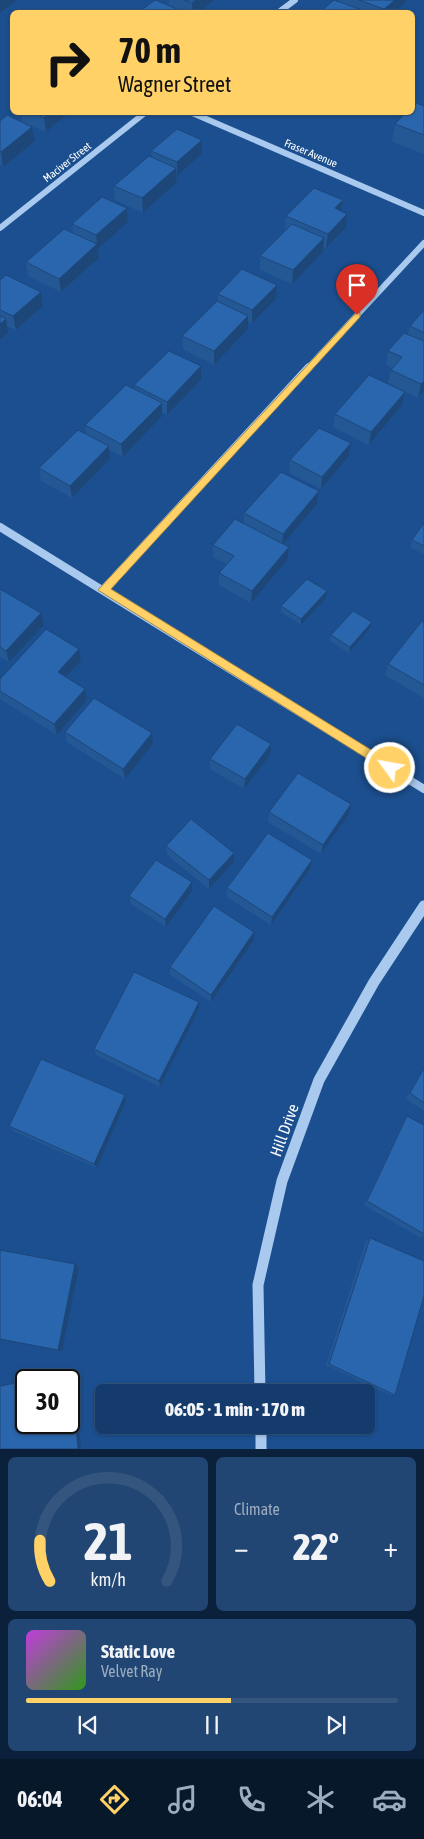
<!DOCTYPE html>
<html lang="en">
<head>
<meta charset="utf-8">
<style>
	body { margin:0; font-family:"Asap Condensed",sans-serif; background:#214673; color:#f1f3f6; height:100vh; display:flex; flex-direction:column; font-size:19px; white-space:nowrap }
	* { box-sizing:border-box; margin:0 }
	p { font-size:16px; color:#9dadc1 }
	.icon { flex:none; width:28px; height:28px; fill:none; stroke:currentColor; stroke-width:2; stroke-linecap:round; stroke-linejoin:round }
	.map { position:relative; height:1449px; overflow:hidden }
	.drawer { display:flex; flex-direction:column; gap:8px; padding:8px; background:#0b203b; flex:1 }
	.drawer>* { flex:none }
	.top-card { position:absolute; left:10px; top:10px; width:405px; height:105px; border-radius:8px; box-shadow:0 1px 4px #0004,0 0 0 1px #33557e; background:#ffd166; color:#111; overflow:hidden }
	.speed { position:absolute; left:15px; top:1369px; display:flex; gap:10px; font-size:25px; font-weight:700; text-align:center }
	.speed>* { display:grid; place-content:center; width:65px; height:65px; border-radius:50%; background:#143b6b; box-shadow:0 1px 4px #0004,0 0 0 1px #33557e; line-height:1 }
	.speed .limit { border:2px solid #111; border-radius:8px; background:#fff; color:#111 }
	.pin { position:absolute; display:grid; place-items:center; width:42px; height:42px; color:#fff; margin:-51px -21px; border-radius:50% 50% 50% 0; rotate:-45deg; box-shadow:0 0 5px #0007 }
	.pin .icon { rotate:45deg }
	.me { position:absolute; width:55px; margin:-28px; rotate:302deg; stroke-linejoin:round; filter:drop-shadow(0 0 4px #0008) }
	.turn { display:flex; align-items:center; gap:18px; height:105px; padding:0 25px; font-size:22px }
	.turn .icon { width:65px; height:65px; stroke-width:2.5 }
	.turn b { display:block; font-size:35px; line-height:42px }
	.big { font-size:38px; font-weight:800; line-height:1.1 }
	.drawer .widget { flex:1; display:flex; flex-direction:column; justify-content:center; gap:8px; min-width:0; padding:0 18px; border-radius:8px; background:#214673 }
	.drawer .dial { align-items:center; gap:0 }
	.dial svg { height:130px; overflow:visible; fill:none; stroke:#33557e; stroke-width:7; stroke-linecap:round; text-anchor:middle }
	.dial text { fill:#f1f3f6; stroke:none }
	.song { display:flex; align-items:center; gap:15px }
	.cover { width:60px; height:60px; border-radius:8px; background:linear-gradient(135deg,hsl(290 70% 55%),hsl(110 70% 35%)) }
	.played { height:5px; border-radius:2px; background:linear-gradient(90deg,#ffd166 55%,#33557e 55%) }
	.keys { display:flex; justify-content:space-around; direction:ltr }
	.heat { display:flex; justify-content:space-between; align-items:center; font-size:28px; direction:ltr }
	.drawer .tiles { flex:1; display:grid; gap:8px; grid-template-columns:1fr 1fr }
	.widget:last-child { grid-column:span 2 }
	.trip { position:absolute; left:95px; top:1384px; width:280px; height:50px; border-radius:8px; background:#143b6b; box-shadow:0 1px 4px #0004,0 0 0 1px #33557e; font-weight:800; line-height:50px; text-align:center }
	.tabs { display:flex; height:80px; justify-content:space-around; align-items:center; background:#08182b; color:#9dadc1 }
	.tabs .icon { width:35px; height:35px }
	.tabs .current { color:#ffd166 }
	.tabs b { font-size:22px; color:#f1f3f6 }
	.map>svg:first-child { display:block }
	.lines { fill:none; stroke-linecap:round; stroke-linejoin:round }
	.minor-far2 { stroke:#a9c9ee; stroke-width:6 }
	.minor-far1 { stroke:#a9c9ee; stroke-width:8 }
	.minor { stroke:#a9c9ee; stroke-width:11 }
	.wall { fill:#245895 }
	.shaded-wall { fill:#1d4779 }
	.building { fill:#2a66ad; stroke:#1d4779 }
	.route { fill:#ffd166; stroke:#a68842 }
	.labels { text-anchor:middle; stroke-width:5; stroke-linejoin:round; paint-order:stroke }
	.far-street-label { font-size:11px; fill:#fff; stroke:#1b4f8f }
	.near-street-label { font-size:16px; fill:#fff; stroke:#1b4f8f }
</style>
</head>
<body>
<div class="map">
<svg width="424" height="1449" viewBox="0 0 424 1449">
	<rect width="100%" height="100%" fill="#1b4f8f"/>
	<g class="lines">
		<!-- minor-far2 -->
		<g class="minor-far2">
			<polyline points="279,12 295,0"/>
			<polyline points="190,112 424,213"/>
			<polyline points="0,228 146,112"/>
			<polyline points="308,368 424,243"/>
		</g>
		<!-- minor-far1 -->
		<g class="minor-far1">
			<polyline points="0,527 424,789"/>
			<polyline points="103,590 309,367"/>
		</g>
		<!-- minor -->
		<g class="minor">
			<polyline points="260,1392 258,1285 282,1181 319,1080 374,982 424,906"/>
			<polyline points="261,1425 261,1449"/>
		</g>
	</g>
	<!-- wall -->
	<g class="wall">
		<polygon points="169,0 214,0 199,12 177,12 169,6"/>
		<polygon points="339,0 406,0 406,2 395,12 320,12 339,2"/>
		<polygon points="424,106 424,154 392,142 395,124"/>
		<polygon points="21,112 70,112 46,132 22,122"/>
		<polygon points="0,121 35,141 3,167 0,165"/>
		<polygon points="151,151 202,154 177,176 177,182 143,213 115,200 114,186 152,157"/>
		<polygon points="343,200 342,211 347,214 346,228 326,248 323,247 323,252 292,284 260,270 260,256 286,230 285,230 286,216"/>
		<polygon points="127,208 128,222 98,249 99,258 61,292 28,276 26,262 73,233 72,224"/>
		<polygon points="0,280 41,292 43,306 16,330 7,326 8,333 0,340"/>
		<polygon points="218,294 276,299 252,323 248,322 248,329 214,365 183,349 182,336 218,301"/>
		<polygon points="424,310 424,391 418,398 388,383 391,370 392,368 386,365 388,351 408,334 410,326"/>
		<polygon points="201,380 167,415 162,412 162,416 123,457 109,450 110,459 72,498 41,481 39,468 86,434 85,425 135,389 134,385"/>
		<polygon points="405,392 402,405 369,445 333,427 335,414"/>
		<polygon points="351,443 349,456 321,489 289,473 290,460"/>
		<polygon points="317,504 284,544 289,547 288,559 251,603 219,585 219,573 227,564 213,557 213,545 244,523 244,513"/>
		<polygon points="424,523 424,554 410,547 412,540"/>
		<polygon points="0,589 44,625 9,662 0,657"/>
		<polygon points="326,598 301,625 281,612 281,606"/>
		<polygon points="372,622 370,628 349,653 330,641 331,635"/>
		<polygon points="424,622 424,698 385,675 388,664"/>
		<polygon points="81,661 66,677 87,700 57,735 0,699 0,679"/>
		<polygon points="65,732 153,744 125,779 67,742"/>
		<polygon points="270,755 244,789 210,769 210,759"/>
		<polygon points="269,812 349,814 321,854 268,822"/>
		<polygon points="166,846 234,853 234,862 209,889 167,855"/>
		<polygon points="310,869 271,925 227,897 227,888"/>
		<polygon points="192,882 192,891 166,927 131,904 129,896"/>
		<polygon points="254,932 254,940 211,1002 170,975 170,967"/>
		<polygon points="199,1002 199,1009 160,1087 96,1055 94,1049"/>
		<polygon points="424,1068 424,1111 406,1099"/>
		<polygon points="126,1101 97,1168 13,1131 9,1126"/>
		<polygon points="407,1116 424,1125 424,1235 421,1238 364,1205 404,1121"/>
		<polygon points="370,1238 395,1395 390,1395 326,1365 366,1241"/>
	</g>
	<!-- shaded-wall -->
	<g class="shaded-wall">
		<polygon points="0,0 17,0 0,13"/>
		<polygon points="196,0 214,0 199,12 192,12 192,3"/>
		<polygon points="395,0 406,0 406,2 395,12 384,12 384,9"/>
		<polygon points="51,112 70,112 46,132 44,118"/>
		<polygon points="32,127 35,141 3,167 1,152"/>
		<polygon points="202,140 202,154 177,176 177,162"/>
		<polygon points="176,168 177,182 143,213 142,198"/>
		<polygon points="343,200 341,214 335,208"/>
		<polygon points="127,208 128,222 98,249 99,258 61,292 59,279 97,244 96,235"/>
		<polygon points="347,214 346,228 326,248 328,234"/>
		<polygon points="324,238 323,252 292,284 293,270"/>
		<polygon points="277,285 276,299 252,323 252,310"/>
		<polygon points="41,292 43,306 16,330 13,316"/>
		<polygon points="248,316 248,329 214,365 214,351"/>
		<polygon points="6,319 8,333 0,340 0,324"/>
		<polygon points="201,366 201,380 167,415 167,402"/>
		<polygon points="424,381 424,391 418,398 421,384"/>
		<polygon points="405,392 402,405 369,445 371,432"/>
		<polygon points="162,403 162,416 123,457 121,444"/>
		<polygon points="351,443 349,456 321,489 322,477"/>
		<polygon points="109,446 110,459 72,498 70,486"/>
		<polygon points="319,491 317,504 282,546 283,534"/>
		<polygon points="289,547 288,559 251,603 252,591"/>
		<polygon points="327,591 326,598 301,625 301,619"/>
		<polygon points="41,613 44,625 9,662 6,651"/>
		<polygon points="372,622 370,628 349,653 350,647"/>
		<polygon points="79,649 81,661 60,683 58,672"/>
		<polygon points="85,689 87,700 57,735 54,724"/>
		<polygon points="152,733 153,744 125,779 123,769"/>
		<polygon points="271,744 270,755 244,789 245,779"/>
		<polygon points="351,804 349,814 321,854 323,845"/>
		<polygon points="234,853 234,862 209,889 209,880"/>
		<polygon points="312,860 310,869 271,925 272,917"/>
		<polygon points="192,882 192,891 166,927 165,919"/>
		<polygon points="254,932 254,940 211,1002 211,995"/>
		<polygon points="199,1002 199,1009 160,1087 159,1081"/>
		<polygon points="125,1095 126,1101 97,1168 94,1164"/>
		<polygon points="75,1264 79,1267 62,1351 58,1350"/>
		<polygon points="71,1373 74,1373 81,1449 78,1449"/>
	</g>
	<!-- building -->
	<g class="building">
		<polygon points="155,0 177,9 172,12 139,12"/>
		<polygon points="184,0 196,0 192,3"/>
		<polygon points="334,0 368,12 320,12"/>
		<polygon points="359,0 395,0 384,9"/>
		<polygon points="416,103 424,106 424,135 395,124 406,112 412,112 412,106"/>
		<polygon points="32,112 51,112 44,118"/>
		<polygon points="7,115 32,127 1,152 0,152 0,121"/>
		<polygon points="177,129 202,140 177,162 151,151"/>
		<polygon points="149,156 176,168 142,198 114,186"/>
		<polygon points="314,188 343,200 335,208 347,214 328,234 286,216"/>
		<polygon points="102,197 127,208 96,235 72,224"/>
		<polygon points="292,224 324,238 293,270 260,256"/>
		<polygon points="64,229 97,244 59,279 26,262"/>
		<polygon points="242,269 277,285 252,310 218,294"/>
		<polygon points="6,275 41,292 13,316 0,310 0,280"/>
		<polygon points="217,301 248,316 214,351 182,336"/>
		<polygon points="424,310 424,333 410,326"/>
		<polygon points="0,316 6,319 0,324"/>
		<polygon points="404,333 424,341 424,381 421,384 391,370 402,357 388,351"/>
		<polygon points="169,351 201,366 167,402 134,385"/>
		<polygon points="369,375 405,392 371,432 335,414"/>
		<polygon points="126,385 162,403 121,444 85,425"/>
		<polygon points="319,428 351,443 322,477 290,460"/>
		<polygon points="78,430 109,446 70,486 39,468"/>
		<polygon points="281,472 319,491 283,534 244,513"/>
		<polygon points="235,519 289,547 252,591 219,573 234,556 213,545"/>
		<polygon points="424,523 424,546 412,540"/>
		<polygon points="307,579 327,591 301,619 281,606"/>
		<polygon points="0,589 41,613 6,651 0,647"/>
		<polygon points="353,611 372,622 350,647 331,635"/>
		<polygon points="422,621 424,622 424,685 388,664"/>
		<polygon points="46,629 79,649 58,672 85,689 54,724 0,691 0,679"/>
		<polygon points="94,698 152,733 123,769 65,732"/>
		<polygon points="237,724 271,744 245,779 210,759"/>
		<polygon points="298,773 351,804 323,845 269,812"/>
		<polygon points="191,819 234,853 209,880 166,846"/>
		<polygon points="268,833 312,860 272,917 227,888"/>
		<polygon points="156,860 192,882 165,919 129,896"/>
		<polygon points="214,906 254,932 211,995 170,967"/>
		<polygon points="134,972 199,1002 159,1081 94,1049"/>
		<polygon points="41,1059 125,1095 94,1164 9,1126"/>
		<polygon points="424,1068 424,1103 410,1093"/>
		<polygon points="407,1116 424,1125 424,1234 367,1201"/>
		<polygon points="370,1238 424,1261 424,1296 395,1395 329,1364"/>
		<polygon points="0,1250 75,1264 58,1350 0,1339"/>
		<polygon points="71,1373 78,1449 0,1449 0,1386 26,1381 26,1422 69,1422 69,1380 33,1380"/>
	</g>
	<!-- route -->
	<polygon class="route" points="357,312 360,313 360,317 111,589 394,764 394,772 390,773 98,590"/>
	<g class="labels">
		<!-- far-street labels -->
		<g class="far-street-label">
			<text transform="translate(311 153) rotate(23)" y="4">Fraser Avenue</text>
			<text transform="translate(67 162) rotate(-38)" y="4">Maciver Street</text>
		</g>
		<!-- near-street labels -->
		<g class="near-street-label">
			<text transform="translate(284 1130) rotate(-70)" y="6">Hill Drive</text>
		</g>
	</g>
</svg>
<div class="speed"><div class="limit">30</div></div>
<div class="pin" style="left:357px;top:315px;background:#d93025"><svg class="icon" aria-label="arrive" viewBox="0 0 24 24"><path d="M6 21V4h12l-3 4 3 4H6"/></svg></div>
<svg class="me" style="left:390px;top:768px" viewBox="-20 -20 40 40"><circle r="17" fill="#ffd166" stroke="#fff" stroke-width="3"/><path d="M0-11L8 9 0 5-8 9z" fill="#fff"/></svg>
<div class="trip">06:05 · 1 min · 170 m</div>
<div class="top-card">
<div class="turn"><svg class="icon" aria-label="right" viewBox="0 0 24 24"><path d="M7 20v-9h11M14 6l5 5-5 5"/></svg><div><b>70 m</b>Wagner Street</div></div>
</div>
</div>
<section class="drawer">
<div class="tiles">
<div class="widget dial"><svg viewBox="0 0 100 80">
<path d="M14 69A42 42 0 1 1 86 69"/>
<path d="M14 69A42 42 0 0 1 8 44" stroke="#ffd166"/>
<text x="50" y="56" font-size="32" font-weight="700">21</text>
<text x="50" y="72" font-size="11">km/h</text>
</svg></div>
<div class="widget"><p>Climate</p>
<div class="heat"><a>−</a><b class="big">22°</b><a>+</a></div>
</div>
<div class="widget">
<div class="song"><i class="cover"></i><div><b>Static Love</b><p>Velvet Ray</p></div></div>
<div class="played"></div>
<div class="keys"><svg class="icon" aria-label="previous" viewBox="0 0 24 24"><path d="M18 5L8 12l10 7zM5 5v14"/></svg><svg class="icon" aria-label="pause" viewBox="0 0 24 24"><path d="M8 5v14M16 5v14"/></svg><svg class="icon" aria-label="next" viewBox="0 0 24 24"><path d="M6 5l10 7-10 7zM19 5v14"/></svg></div>
</div>
</div>
</section>
<nav class="tabs">
<b>06:04</b>
<svg class="icon current" aria-label="directions" viewBox="0 0 24 24"><path d="M12 3l9 9-9 9-9-9zM9 14v-3h6M13 9l2 2-2 2"/></svg>
<svg class="icon" aria-label="music" viewBox="0 0 24 24"><path d="M9 18V5l10-2v13"/><circle cx="6" cy="18" r="3"/><circle cx="16" cy="16" r="3"/></svg>
<svg class="icon" aria-label="phone" viewBox="0 0 24 24"><path d="M5 4h4l2 5-3 2q2 4 5 5l2-3 5 2v4C11 20 4 13 5 4z"/></svg>
<svg class="icon" aria-label="climate" viewBox="0 0 24 24"><path d="M12 3v18M4 7l16 10M4 17L20 7"/></svg>
<svg class="icon" aria-label="car" viewBox="0 0 24 24"><path d="M5 17H2v-5l4-1 3-4h7l3 4 3 1v5h-3M9 17h6M6 11h13"/><circle cx="7" cy="17" r="2"/><circle cx="17" cy="17" r="2"/></svg>
</nav>
</body>
</html>
